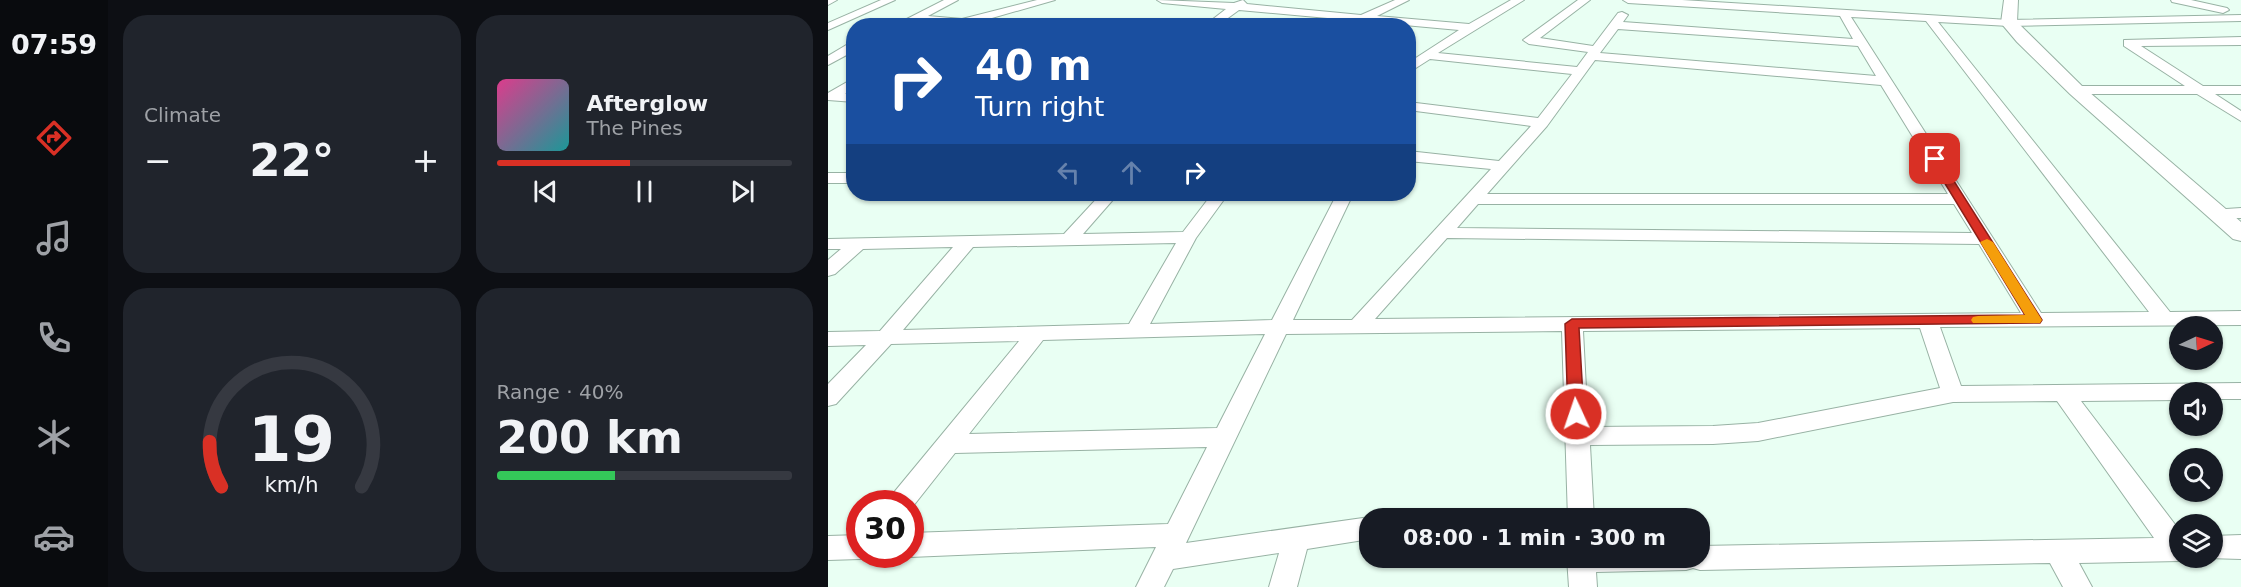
<!DOCTYPE html>
<html lang="en">
<head>
<meta charset="utf-8">
<style>
	body { margin:0; font-family:"DejaVu Sans",sans-serif; background:#20242c; color:#f1f3f6; height:100vh; display:flex; flex-direction:column; font-size:22px; white-space:nowrap }
	* { box-sizing:border-box; margin:0 }
	p { font-size:20px; color:#9ea1a6 }
	.icon { flex:none; width:33px; height:33px; fill:none; stroke:currentColor; stroke-width:2; stroke-linecap:round; stroke-linejoin:round }
	.map { position:relative; flex:1; overflow:hidden }
	.panel { display:flex; flex-direction:column; gap:15px; padding:15px; background:#0d0f14; width:720px }
	.panel>* { flex:none }
	.hud { position:absolute; left:18px; top:18px; width:570px; height:183px; border-radius:24px; box-shadow:0 2px 4px #0004; background:#1a4fa0; color:#fff; overflow:hidden }
	.needle { width:39px; rotate:86deg }
	.buttons { position:absolute; left:1341px; top:316px; display:grid; gap:12px }
	.buttons a { display:grid; place-items:center; width:54px; height:54px; border-radius:50%; background:#171b24; box-shadow:0 2px 4px #0004; font-size:30px }
	.speed { position:absolute; left:18px; top:490px; display:flex; gap:12px; font-size:30px; font-weight:700; text-align:center }
	.speed>* { display:grid; place-content:center; width:78px; height:78px; border-radius:50%; background:#171b24; box-shadow:0 2px 4px #0004; line-height:1 }
	.speed .limit { border:9px solid #d22; background:#fff; color:#111 }
	.pin { position:absolute; display:grid; place-items:center; width:51px; height:51px; color:#fff; margin:-26px; border-radius:12px; box-shadow:0 3px 9px #0006 }
	.me { position:absolute; width:66px; margin:-33px; rotate:357deg; stroke-linejoin:round; filter:drop-shadow(0 0 4px #0008) }
	.turn { display:flex; align-items:center; gap:21px; height:126px; padding:0 30px; font-size:27px }
	.turn .icon { width:78px; height:78px; stroke-width:2.5 }
	.turn b { display:block; font-size:42px; line-height:51px }
	.lanes { display:flex; align-items:center; height:57px; padding:0 30px; background:#0003; justify-content:center; gap:30px; direction:ltr }
	.lanes .off { opacity:.35 }
	.big { font-size:45px; font-weight:800; line-height:1.1 }
	.panel .card { flex:1; display:flex; flex-direction:column; justify-content:center; gap:9px; min-width:0; padding:0 21px; border-radius:24px; background:#20242c }
	.panel .dial { align-items:center; gap:0 }
	.dial svg { height:156px; overflow:visible; fill:none; stroke:#363941; stroke-width:7; stroke-linecap:round; text-anchor:middle }
	.dial text { fill:#f1f3f6; stroke:none }
	.song { display:flex; align-items:center; gap:18px }
	.cover { width:72px; height:72px; border-radius:9px; background:linear-gradient(135deg,hsl(330 70% 55%),hsl(180 70% 35%)) }
	.played { height:6px; border-radius:3px; background:linear-gradient(90deg,#d93025 45%,#363941 45%) }
	.keys { display:flex; justify-content:space-around; direction:ltr }
	.heat { display:flex; justify-content:space-between; align-items:center; font-size:33px; direction:ltr }
	.charge { height:9px; border-radius:4px; background:linear-gradient(90deg,#34c759 40%,#363941 0) }
	.panel .tiles { flex:1; display:grid; gap:15px; grid-template-columns:repeat(2,1fr) }
	.trip { position:absolute; left:531px; top:508px; width:351px; height:60px; border-radius:24px; background:#171b24; box-shadow:0 2px 4px #0004; font-weight:800; line-height:60px; text-align:center }
	main { display:flex; flex:1; min-height:0 }
	.tabs { display:flex; flex-direction:column; width:108px; justify-content:space-around; align-items:center; background:#090b0e; color:#9ea1a6 }
	.tabs .icon { width:42px; height:42px }
	.tabs .current { color:#d93025 }
	.tabs b { font-size:27px; color:#f1f3f6 }
	.map>svg:first-child { display:block }
	.lines { fill:none; stroke-linecap:round; stroke-linejoin:round }
	.minor-casing { stroke:#98b2a4; stroke-width:2 }
	.tertiary-casing { stroke:#98b2a4; stroke-width:2 }
	.minor { fill:#fff; fill-rule:evenodd }
	.tertiary { fill:#fff; fill-rule:evenodd }
	.route { fill:#d93025; stroke:#8d1f18; stroke-width:1.5 }
	.slow { fill:#f59e0b }
</style>
</head>
<body>
<main>
<nav class="tabs">
<b>07:59</b>
<svg class="icon current" aria-label="directions" viewBox="0 0 24 24"><path d="M12 3l9 9-9 9-9-9zM9 14v-3h6M13 9l2 2-2 2"/></svg>
<svg class="icon" aria-label="music" viewBox="0 0 24 24"><path d="M9 18V5l10-2v13"/><circle cx="6" cy="18" r="3"/><circle cx="16" cy="16" r="3"/></svg>
<svg class="icon" aria-label="phone" viewBox="0 0 24 24"><path d="M5 4h4l2 5-3 2q2 4 5 5l2-3 5 2v4C11 20 4 13 5 4z"/></svg>
<svg class="icon" aria-label="climate" viewBox="0 0 24 24"><path d="M12 3v18M4 7l16 10M4 17L20 7"/></svg>
<svg class="icon" aria-label="car" viewBox="0 0 24 24"><path d="M5 17H2v-5l4-1 3-4h7l3 4 3 1v5h-3M9 17h6M6 11h13"/><circle cx="7" cy="17" r="2"/><circle cx="17" cy="17" r="2"/></svg>
</nav>
<section class="panel">
<div class="tiles">
<div class="card"><p>Climate</p>
<div class="heat"><a>−</a><b class="big">22°</b><a>+</a></div>
</div>
<div class="card">
<div class="song"><i class="cover"></i><div><b>Afterglow</b><p>The Pines</p></div></div>
<div class="played"></div>
<div class="keys"><svg class="icon" aria-label="previous" viewBox="0 0 24 24"><path d="M18 5L8 12l10 7zM5 5v14"/></svg><svg class="icon" aria-label="pause" viewBox="0 0 24 24"><path d="M8 5v14M16 5v14"/></svg><svg class="icon" aria-label="next" viewBox="0 0 24 24"><path d="M6 5l10 7-10 7zM19 5v14"/></svg></div>
</div>
<div class="card dial"><svg viewBox="0 0 100 80">
<path d="M14 69A42 42 0 1 1 86 69"/>
<path d="M14 69A42 42 0 0 1 8 46" stroke="#d93025"/>
<text x="50" y="56" font-size="32" font-weight="700">19</text>
<text x="50" y="72" font-size="11">km/h</text>
</svg></div>
<div class="card"><p>Range · 40%</p><b class="big">200 km</b><div class="charge"></div></div>
</div>
</section>
<div class="map">
<svg width="1413" height="587" viewBox="0 0 1413 587">
	<rect width="100%" height="100%" fill="#e9fff3"/>
	<g class="lines">
		<!-- minor casing -->
		<g class="minor-casing">
			<g id="minor">
				<polygon points="0,0 9,0 0,5"/>
				<polygon points="53,0 67,0 0,30 0,23"/>
				<polygon points="116,0 130,0 100,16 134,19 209,0 227,0 150,22 150,26 88,22 80,26 65,26"/>
				<path d="M329,0L406,3L415,0L419,4L533,15L567,0H581L549,16L641,24L683,0H696L610,53L749,67L760,52L701,44L695,40L750,0H762L712,38L765,46L790,13L794,12L800,15L795,22L1025,39L1012,16L800,3L795,0H854L1181,20L1413,15V21L1181,26L1110,22L1342,312L1413,311V325L1112,327L1133,386L1413,383V399H1384V393H1352V400L1253,401L1352,531V558H1360L1352,561L1251,563L1264,587H1235L1222,563L872,570L865,568L858,570L768,572L769,587H741L739,558H872V546L1326,538L1229,401L1125,402L930,441L885,444L762,445L766,519H740L734,331L458,334L358,543L542,517L548,519H542V539L479,549L469,587H441L451,553L345,569L336,587H308L328,547L82,557L77,555H82V533L340,524L379,447L127,453L82,510V504H59L63,496L191,341L63,344L8,404L0,406V384L38,345L0,346V332L52,331L125,247L35,249L7,274L0,276V260L13,249H0V239L236,234L273,194H290L255,234L355,232L384,194H400L368,238L322,324L444,320L509,194H525L465,320H524L663,169L580,161V151L671,161L703,126L580,110V102L710,118L744,74L602,59L580,73V63L631,30L411,10L389,26H376L398,9L334,3ZM1023,17L1098,21L1321,312L1213,313ZM790,29L1030,46L1048,76L772,53ZM767,60L1053,85L1120,194H659L719,126ZM650,204H1126L1144,233L629,228ZM619,238L1151,244L1193,313L547,319ZM348,243L301,324L75,330L145,247ZM1092,328L1112,388L930,423L885,426L760,427L755,331ZM437,334L389,428L141,434L215,340Z"/>
				<polygon points="1343,0 1363,0 1399,8 1401,10 1395,13 1344,2"/>
				<polygon points="1413,37 1413,45 1313,46 1375,86 1413,86 1413,94 1387,94 1413,111 1413,121 1369,94 1248,94 1241,90 1248,86 1357,86 1296,46 1296,40"/>
				<polygon points="20,44 26,44 26,51 0,65 0,56"/>
				<polygon points="26,78 26,88 17,94 26,94 26,102 0,100 0,93"/>
				<rect x="0" y="173" width="26" height="10"/>
				<polygon points="1413,208 1413,218 1383,218 1380,214 1383,210"/>
				<polygon points="32,535 32,555 42,555 32,559 0,560 0,536"/>
				<polygon points="1413,535 1413,559 1379,558 1384,558 1384,536"/>
			</g>
		</g>
		<!-- tertiary casing -->
		<g class="tertiary-casing">
			<polygon id="tertiary" points="1176,0 1190,0 1189,22 1254,86 1413,222 1413,241 1405,239 1242,94 1189,42 1173,23"/>
		</g>
		<!-- minor -->
		<use href="#minor" class="minor"/>
		<!-- tertiary -->
		<use href="#tertiary" class="tertiary"/>
	</g>
	<!-- route -->
	<polygon class="route" points="1107,156 1112,159 1214,320 1212,323 751,328 756,414 754,418 742,418 740,414 737,324 744,319 1197,315 1102,159"/>
	<!-- slow -->
	<polygon class="slow" points="1159,239 1165,242 1214,320 1212,323 1145,323 1143,320 1145,317 1150,316 1197,315 1152,242"/>
</svg>
<div class="buttons">
<a><svg class="needle" viewBox="-14 -14 28 28"><path d="M0-13l5 13h-10z" fill="#e53935"/><path d="M0 13l5-13h-10z" fill="#9ea1a6"/></svg></a>
<a><svg class="icon" aria-label="sound" viewBox="0 0 24 24"><path d="M4 9h4l5-4v14l-5-4H4zM17 9q2 3 0 6"/></svg></a>
<a><svg class="icon" aria-label="search" viewBox="0 0 24 24"><circle cx="10" cy="10" r="6"/><path d="M15 15l6 6"/></svg></a>
<a><svg class="icon" aria-label="layers" viewBox="0 0 24 24"><path d="M12 4l9 5-9 5-9-5zM3 14l9 5 9-5"/></svg></a>
</div>
<div class="speed"><div class="limit">30</div></div>
<div class="pin" style="left:1107px;top:159px;background:#d93025"><svg class="icon" aria-label="arrive" viewBox="0 0 24 24"><path d="M6 21V4h12l-3 4 3 4H6"/></svg></div>
<svg class="me" style="left:748px;top:414px" viewBox="-20 -20 40 40"><circle r="17" fill="#d93025" stroke="#fff" stroke-width="3"/><path d="M0-11L8 9 0 5-8 9z" fill="#fff"/></svg>
<div class="trip">08:00 · 1 min · 300 m</div>
<div class="hud">
<div class="turn"><svg class="icon" aria-label="right" viewBox="0 0 24 24"><path d="M7 20v-9h11M14 6l5 5-5 5"/></svg><div><b>40 m</b>Turn right</div></div>
<div class="lanes"><svg class="icon off" aria-label="left" viewBox="0 0 24 24"><path d="M17 20v-9H6M10 6l-5 5 5 5"/></svg><svg class="icon off" aria-label="ahead" viewBox="0 0 24 24"><path d="M12 20V5M6 11l6-6 6 6"/></svg><svg class="icon" aria-label="right" viewBox="0 0 24 24"><path d="M7 20v-9h11M14 6l5 5-5 5"/></svg></div>
</div>
</div>
</main>
</body>
</html>
